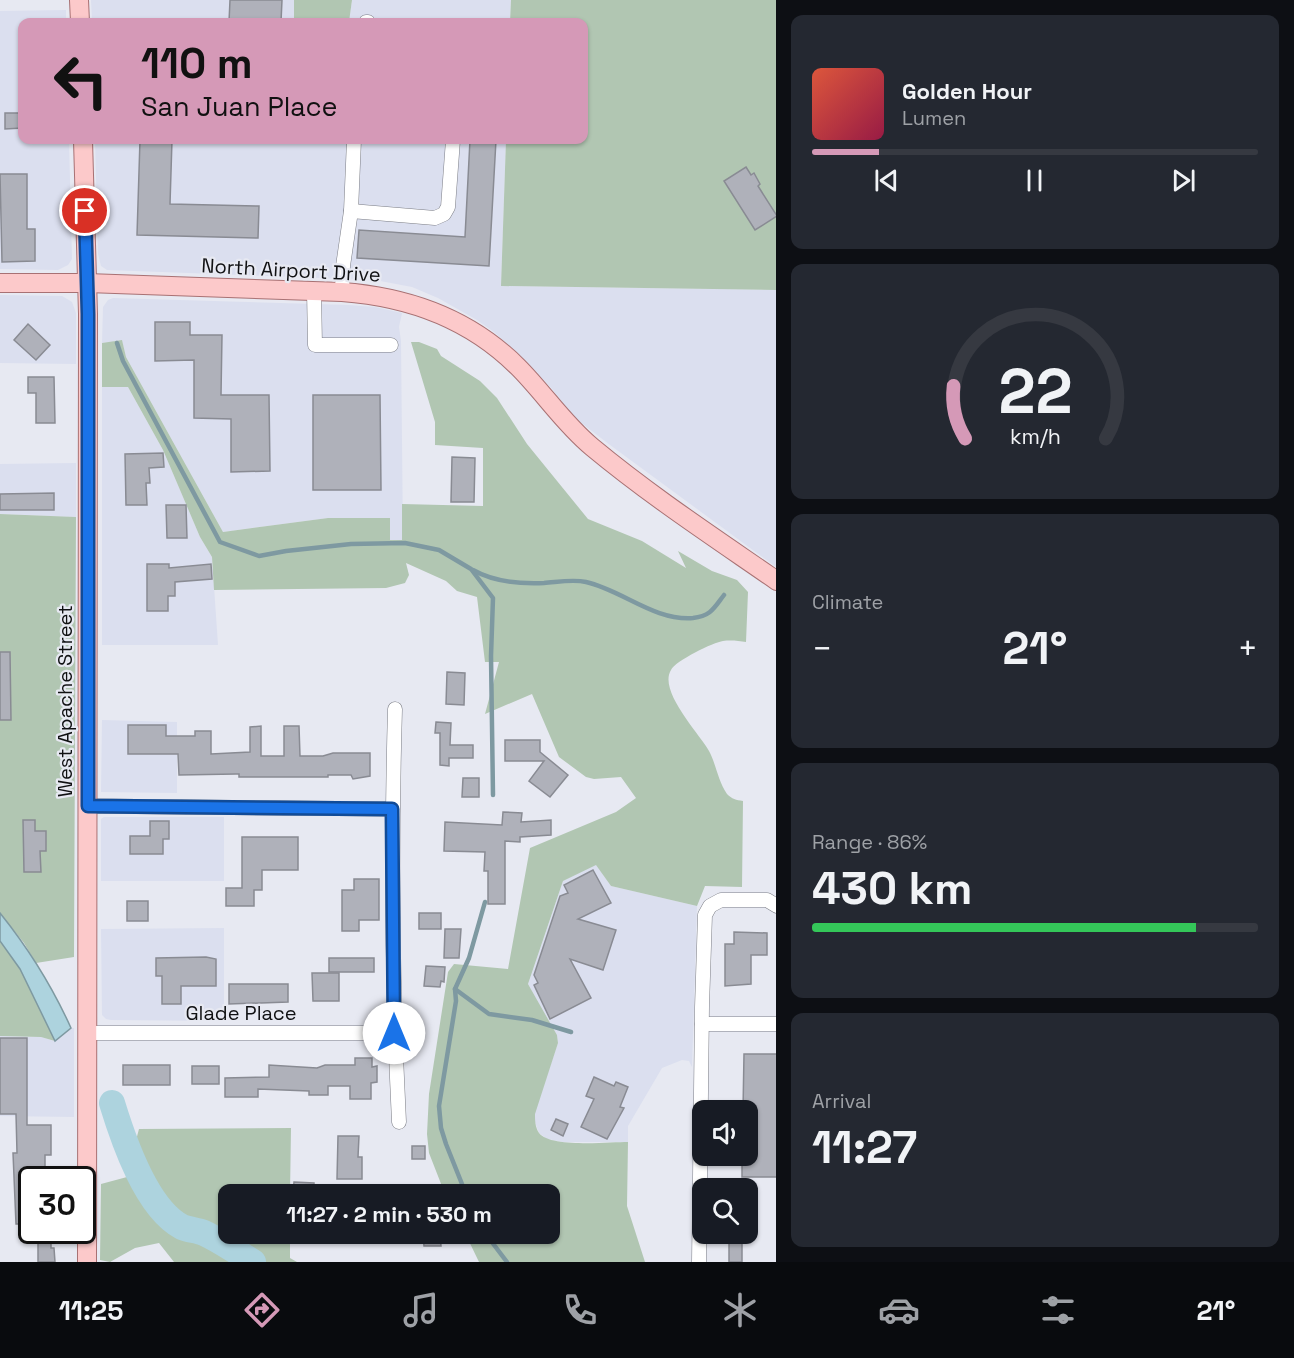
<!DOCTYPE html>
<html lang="en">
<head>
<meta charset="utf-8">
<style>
	body { margin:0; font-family:"Space Grotesk",sans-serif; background:#242831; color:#f1f3f6; height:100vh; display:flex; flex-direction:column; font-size:22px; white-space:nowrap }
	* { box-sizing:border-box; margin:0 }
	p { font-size:20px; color:#9ea1a6 }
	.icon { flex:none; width:33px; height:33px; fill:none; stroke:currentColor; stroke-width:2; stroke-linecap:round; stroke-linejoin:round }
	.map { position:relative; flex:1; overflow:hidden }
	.details { display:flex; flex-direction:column; gap:15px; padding:15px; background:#0d0f14; width:518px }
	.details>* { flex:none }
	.hud { position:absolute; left:18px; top:18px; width:570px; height:126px; border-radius:12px; box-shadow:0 2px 4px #0004; background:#d599b7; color:#111; overflow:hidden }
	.controls { position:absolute; left:692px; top:1100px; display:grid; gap:12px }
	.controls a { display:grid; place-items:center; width:66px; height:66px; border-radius:12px; background:#171b24; box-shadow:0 2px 4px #0004; font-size:30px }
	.speed { position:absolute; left:18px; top:1166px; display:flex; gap:12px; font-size:30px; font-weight:700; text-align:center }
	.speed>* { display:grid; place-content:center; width:78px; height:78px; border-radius:50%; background:#171b24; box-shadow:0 2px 4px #0004; line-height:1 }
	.speed .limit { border:3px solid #111; border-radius:9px; background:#fff; color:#111 }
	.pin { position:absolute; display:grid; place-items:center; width:51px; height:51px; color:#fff; margin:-26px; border:3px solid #fff; border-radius:50%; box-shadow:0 2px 6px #0007 }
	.me { position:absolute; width:66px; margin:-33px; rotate:0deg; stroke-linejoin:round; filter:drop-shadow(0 0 4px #0008) }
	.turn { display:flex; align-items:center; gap:21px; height:126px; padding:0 24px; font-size:27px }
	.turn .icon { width:78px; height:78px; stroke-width:2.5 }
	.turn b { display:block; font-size:42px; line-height:51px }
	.big { font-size:45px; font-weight:800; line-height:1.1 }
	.details .card { flex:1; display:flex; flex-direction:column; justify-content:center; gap:9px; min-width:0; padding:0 21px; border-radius:12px; background:#242831 }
	.details .dial { align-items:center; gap:0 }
	.dial svg { height:156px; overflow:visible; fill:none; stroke:#363941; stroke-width:7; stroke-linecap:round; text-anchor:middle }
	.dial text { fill:#f1f3f6; stroke:none }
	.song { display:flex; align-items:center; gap:18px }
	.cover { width:72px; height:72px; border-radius:9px; background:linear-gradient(135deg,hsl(10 70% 55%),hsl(340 70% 35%)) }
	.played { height:6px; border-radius:3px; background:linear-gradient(90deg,#d599b7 15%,#363941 15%) }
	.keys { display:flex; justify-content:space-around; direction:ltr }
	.heat { display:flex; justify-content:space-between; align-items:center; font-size:33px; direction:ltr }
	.charge { height:9px; border-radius:4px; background:linear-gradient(90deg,#34c759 86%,#363941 0) }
	.trip { position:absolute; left:218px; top:1184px; width:342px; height:60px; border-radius:12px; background:#171b24; box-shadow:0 2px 4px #0004; font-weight:800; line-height:60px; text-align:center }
	.menu { display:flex; height:96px; justify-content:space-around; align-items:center; background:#090b0e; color:#9ea1a6 }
	.menu .icon { width:42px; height:42px }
	.menu .on { color:#d599b7 }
	.menu b { font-size:27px; color:#f1f3f6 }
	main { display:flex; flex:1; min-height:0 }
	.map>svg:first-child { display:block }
	.built { fill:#dbdfef }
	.green { fill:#b1c6b2 }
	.sand { fill:#eae0bb }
	.water { fill:#add3de; stroke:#7e99a1; stroke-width:1.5 }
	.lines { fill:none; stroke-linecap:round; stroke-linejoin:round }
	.stream { stroke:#7e99a1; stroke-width:4.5 }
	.river { stroke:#add3de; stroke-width:26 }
	.building { fill:#afb1ba; stroke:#898b93; stroke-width:1.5 }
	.minor-casing { stroke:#7b7d85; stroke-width:15 }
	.major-casing { stroke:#a87173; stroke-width:20 }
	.minor { stroke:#fff; stroke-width:14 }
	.major { stroke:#fcc9ca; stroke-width:18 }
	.route-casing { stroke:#114b97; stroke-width:15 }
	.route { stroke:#1a73e8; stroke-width:10 }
	.labels { text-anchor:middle; stroke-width:4.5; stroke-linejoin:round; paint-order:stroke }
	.street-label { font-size:20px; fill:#101113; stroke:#e7e9f2 }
</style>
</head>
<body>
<main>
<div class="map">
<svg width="777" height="1262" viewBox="0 0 777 1262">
	<rect width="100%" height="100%" fill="#e7e9f2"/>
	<!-- built -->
	<g class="built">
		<polygon points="91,0 294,0 294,22 92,22"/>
		<polygon points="352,0 511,0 510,22 349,22"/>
		<polygon points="66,10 66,22 22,22 22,140 69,140 72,259 68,265 58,270 0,269 0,11"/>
		<polygon points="95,140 506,140 501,286 776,290 776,567 610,445 575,418 552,389 526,361 494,332 477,320 438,298 412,287 375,280 107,270 101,266 98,254"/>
		<polygon points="0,295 62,296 72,302 76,313 76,364 0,363"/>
		<polygon points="113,298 349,305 375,307 402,313 399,327 401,341 403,540 390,540 389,518 328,518 223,532 126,357 122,341 102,343 103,307 108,300"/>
		<polygon points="102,387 128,387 163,450 200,537 212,557 218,645 102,645"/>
		<polygon points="76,463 76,517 0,514 0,464"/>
		<polygon points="102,720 177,722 177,793 101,792"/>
		<polygon points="104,817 224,817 224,881 101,881 101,819"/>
		<polygon points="596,864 611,886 697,906 692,1067 689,1061 682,1060 662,1068 628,1126 628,1142 563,1142 547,1139 539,1133 535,1122 534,1114 558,1043 557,1035 528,984 563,881"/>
		<polygon points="224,928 224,1021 111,1020 106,1019 102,1015 101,929"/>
		<polygon points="71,1028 74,1028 74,1117 0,1116 0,1036 41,1037 55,1041"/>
	</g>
	<!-- green -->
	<g class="green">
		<polygon points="294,0 352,0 349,22 294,22"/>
		<polygon points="511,0 776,0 776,290 501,286 506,140 584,140 584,22 510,22"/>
		<path d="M122,340L126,357L223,532L328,518H390V540H402V504L483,506V448L435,445V422L411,342H419L437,349L441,356L480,381L497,398L527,444L588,519L642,541L686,568L678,551L712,571L737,580L748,592L746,642C739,641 731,640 723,641C714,642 675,661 671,670C658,691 699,733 709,751C716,764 718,781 727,794C732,799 736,800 743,801L742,887L705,886L697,906L611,886L596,865L563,881L528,984L557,1035L558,1043L535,1114C535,1120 535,1127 539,1133C550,1148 609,1142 628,1142L627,1206L645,1262H479L465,1233H549V1194H445L429,1153L427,1134L429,1094L448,972L454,964L508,969L530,848L616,812L636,798L621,777L594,779L586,777L559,757L532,694L485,714L499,662H485L477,597L457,591L446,581L406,563L409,575L405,583L386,588L214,590L212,557L200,537L163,450L128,387H102V343Z"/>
		<polygon points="0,514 76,517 74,957 36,963 24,943 0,913"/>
		<polygon points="0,941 20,969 55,1041 41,1037 0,1036"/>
		<polygon points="291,1128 290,1194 228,1194 228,1233 290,1233 290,1258 297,1262 262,1262 227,1237 179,1215 148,1170 135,1144 139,1129"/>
		<polygon points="129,1166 135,1174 140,1188 172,1230 208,1239 244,1262 174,1262 159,1243 135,1248 110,1262 100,1260 101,1184 127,1177"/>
	</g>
	<!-- sand -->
	<polygon class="sand" points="117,1097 121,1103 135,1144 148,1170 179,1215 227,1237 262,1262 244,1262 208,1239 172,1230 150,1204 140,1188 135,1174 122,1155 104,1107"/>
	<!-- water -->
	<path class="water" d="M0,913C29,949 52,986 71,1028L55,1041L20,969L0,941Z"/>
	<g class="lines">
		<!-- stream -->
		<g class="stream">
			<polyline points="117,343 123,361 220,542 259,556 286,551 351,544 405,543 439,550 471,569 493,598 491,656 493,795"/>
			<path d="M473,570C494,582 521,584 544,583C558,582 573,579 586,582C622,590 654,621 693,618C711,616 714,608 724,595"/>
			<polyline points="455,989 489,1014 532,1020 571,1032"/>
			<polyline points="466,1194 446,1144 441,1128 439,1106 456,1001 455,989 469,958 485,902"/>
			<polyline points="485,1233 507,1262"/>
		</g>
		<!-- river -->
		<path class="river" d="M112,1103C123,1139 146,1208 182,1227C189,1230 197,1230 204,1233C221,1241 237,1252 253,1262"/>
	</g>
	<!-- building -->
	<g class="building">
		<polygon points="230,0 282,0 281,22 229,22"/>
		<polygon points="5,113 22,113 22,128 5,129"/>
		<polygon points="140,140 172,140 170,204 259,206 258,238 137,235"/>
		<polygon points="470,140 496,140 489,266 357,258 359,230 465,237"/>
		<polygon points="746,167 751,175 754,173 760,184 758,186 777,216 755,230 724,181"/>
		<polygon points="0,174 27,174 27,229 35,229 35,261 2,262"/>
		<polygon points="155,322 190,322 190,335 222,335 221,395 269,395 270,471 231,472 231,419 194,418 194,360 155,361"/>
		<polygon points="28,324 50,345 36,360 14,340"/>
		<polygon points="28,377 54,377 55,423 36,423 36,393 28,393"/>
		<polygon points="313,395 380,395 381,490 313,490"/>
		<polygon points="163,453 164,467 149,468 150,483 146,483 147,505 126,505 125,454"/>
		<polygon points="452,457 475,458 474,502 451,502"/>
		<polygon points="54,493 54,510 0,510 0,494"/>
		<polygon points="166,505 186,505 187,538 167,538"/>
		<polygon points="147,564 169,564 169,568 211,564 212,579 175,582 175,596 168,596 168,611 147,611"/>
		<polygon points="0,652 10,652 11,720 0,720"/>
		<polygon points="447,672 465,673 464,705 446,704"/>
		<polygon points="436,722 451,723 450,745 473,745 473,758 449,758 449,766 440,765 440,733 435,733"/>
		<polygon points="128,725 166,725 166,736 195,736 195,731 211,731 211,754 250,752 250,727 261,726 261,756 284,756 284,726 299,726 300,756 323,756 333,753 370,753 370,776 353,779 351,775 328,775 328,777 239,777 239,774 236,774 179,775 178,754 128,754"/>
		<polygon points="505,740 540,740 540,752 568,775 550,797 529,781 544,761 505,761"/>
		<polygon points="463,778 479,778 479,797 462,797"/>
		<polygon points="503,812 522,813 521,822 551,820 551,835 520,837 520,842 505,841 505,904 488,904 488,871 484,871 485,852 444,851 445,822 502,825"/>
		<polygon points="23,820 35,820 35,831 46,831 46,851 40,851 41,872 24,872"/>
		<polygon points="150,821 169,821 169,839 163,839 163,854 130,854 130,836 150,836"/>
		<polygon points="242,837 298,837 298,870 262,870 262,890 254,890 254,906 226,906 226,888 242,888"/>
		<polygon points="593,870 611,903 578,919 616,930 603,970 570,959 591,998 550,1019 534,985 538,983 534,975 560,896 568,893 564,885"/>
		<polygon points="354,879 379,879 379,920 359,920 359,931 342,931 342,890 354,890"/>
		<rect x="127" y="901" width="21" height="20"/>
		<rect x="419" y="913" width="22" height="16"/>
		<polygon points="445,929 461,929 459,958 444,958"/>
		<polygon points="734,932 767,933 767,955 751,955 751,984 725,986 725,944 734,944"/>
		<polygon points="206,957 216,959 216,986 181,986 181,1004 162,1004 162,976 156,976 156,958"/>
		<rect x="329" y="958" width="45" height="14"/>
		<polygon points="426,966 445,967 444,982 441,981 440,987 424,986"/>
		<polygon points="312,973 339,973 339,1001 313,1001"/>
		<polygon points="229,984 288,984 288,1002 229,1004"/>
		<polygon points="0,1038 27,1038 27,1125 51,1125 51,1155 45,1155 45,1176 43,1179 32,1179 32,1224 16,1224 13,1153 17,1153 16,1114 0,1114"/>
		<polygon points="744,1054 777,1054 777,1177 742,1177 742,1155 747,1155 747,1110 743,1110"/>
		<polygon points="355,1058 372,1058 372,1067 377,1066 377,1082 371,1083 371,1099 350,1099 350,1086 328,1086 328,1095 309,1095 309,1091 258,1089 258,1097 225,1097 225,1078 269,1077 269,1065 317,1068 325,1065 355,1065"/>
		<rect x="123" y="1065" width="47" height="20"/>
		<rect x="192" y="1066" width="27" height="18"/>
		<polygon points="594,1077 614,1086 616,1082 628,1087 620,1107 624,1108 607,1139 581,1127 594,1099 586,1096"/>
		<polygon points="556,1119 568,1124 563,1136 551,1130"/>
		<polygon points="338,1136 359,1136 358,1157 362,1157 362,1179 337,1179"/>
		<rect x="412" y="1146" width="13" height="13"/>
		<polygon points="294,1182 314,1183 314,1194 293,1194"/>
		<polygon points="38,1230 51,1230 51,1248 54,1248 55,1262 38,1262"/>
		<polygon points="423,1233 440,1233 441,1246 424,1246"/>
		<rect x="729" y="1233" width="13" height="29"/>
	</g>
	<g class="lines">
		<!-- minor casing -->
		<g class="minor-casing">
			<g id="minor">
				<polyline points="366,22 368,22"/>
				<polyline points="351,211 435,218 444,214 448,207 453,140"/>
				<polyline points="314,291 315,345 391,345"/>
				<polyline points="342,292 343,266 351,211 354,140"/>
				<path d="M395,709C391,847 392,985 399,1122"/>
				<polyline points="88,806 392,809"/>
				<polyline points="702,1024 777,1024"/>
				<polyline points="88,1033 394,1033"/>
				<polyline points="699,1262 702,1007 705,915 710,906 721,900 767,900 777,906"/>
			</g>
		</g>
		<!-- major casing -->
		<g class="major-casing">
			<g id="major">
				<polyline points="79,0 80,22"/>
				<polyline points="83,140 88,314 87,1262"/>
				<path d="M0,283H87L342,292C410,297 470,319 518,367C544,393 564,424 592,447C651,496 715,538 777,581"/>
			</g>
		</g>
		<!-- minor -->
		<use href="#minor" class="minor"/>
		<!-- major -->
		<use href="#major" class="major"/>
	</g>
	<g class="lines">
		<!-- route casing -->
		<g class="route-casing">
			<polyline id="route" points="85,211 88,314 88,806 392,809 394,1033"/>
		</g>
		<!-- route -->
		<use href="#route" class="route"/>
	</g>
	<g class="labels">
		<!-- street labels -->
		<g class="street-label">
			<text transform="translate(291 270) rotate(3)" y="7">North Airport Drive</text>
			<text transform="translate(65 701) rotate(-90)" y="7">West Apache Street</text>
			<text x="241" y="1020">Glade Place</text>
		</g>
	</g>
</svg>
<div class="controls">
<a><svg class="icon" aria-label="sound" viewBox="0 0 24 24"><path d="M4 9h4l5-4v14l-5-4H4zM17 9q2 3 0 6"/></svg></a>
<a><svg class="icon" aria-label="search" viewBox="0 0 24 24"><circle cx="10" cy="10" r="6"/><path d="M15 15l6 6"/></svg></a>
</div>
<div class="speed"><div class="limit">30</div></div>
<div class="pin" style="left:85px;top:211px;background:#d93025"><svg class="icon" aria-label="arrive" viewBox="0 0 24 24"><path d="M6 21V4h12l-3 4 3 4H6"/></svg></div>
<svg class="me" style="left:394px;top:1033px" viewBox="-20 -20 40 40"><circle r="19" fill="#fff"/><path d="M0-13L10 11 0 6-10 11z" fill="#1a73e8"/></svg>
<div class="trip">11:27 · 2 min · 530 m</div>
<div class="hud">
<div class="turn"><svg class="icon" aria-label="left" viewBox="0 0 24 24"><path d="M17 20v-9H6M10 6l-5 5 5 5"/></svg><div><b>110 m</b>San Juan Place</div></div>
</div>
</div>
<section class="details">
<div class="card">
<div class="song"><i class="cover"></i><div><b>Golden Hour</b><p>Lumen</p></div></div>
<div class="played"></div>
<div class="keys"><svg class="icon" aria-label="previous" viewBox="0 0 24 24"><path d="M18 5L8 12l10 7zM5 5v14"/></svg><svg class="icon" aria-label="pause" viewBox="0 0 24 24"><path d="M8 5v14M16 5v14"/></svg><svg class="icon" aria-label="next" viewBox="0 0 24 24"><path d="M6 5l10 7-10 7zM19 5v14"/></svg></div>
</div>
<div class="card dial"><svg viewBox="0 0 100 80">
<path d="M14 69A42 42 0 1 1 86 69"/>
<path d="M14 69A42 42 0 0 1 8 42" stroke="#d599b7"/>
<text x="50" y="56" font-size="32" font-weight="700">22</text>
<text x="50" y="72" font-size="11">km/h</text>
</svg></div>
<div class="card"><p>Climate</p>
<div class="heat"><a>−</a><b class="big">21°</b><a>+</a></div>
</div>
<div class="card"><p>Range · 86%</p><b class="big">430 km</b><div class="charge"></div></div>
<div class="card"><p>Arrival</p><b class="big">11:27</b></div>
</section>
</main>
<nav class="menu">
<b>11:25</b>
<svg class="icon on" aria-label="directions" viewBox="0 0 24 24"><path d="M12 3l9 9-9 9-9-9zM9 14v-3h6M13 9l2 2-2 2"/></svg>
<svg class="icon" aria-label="music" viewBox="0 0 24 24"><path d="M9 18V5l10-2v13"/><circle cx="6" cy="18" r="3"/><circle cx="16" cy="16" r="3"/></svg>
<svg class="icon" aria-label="phone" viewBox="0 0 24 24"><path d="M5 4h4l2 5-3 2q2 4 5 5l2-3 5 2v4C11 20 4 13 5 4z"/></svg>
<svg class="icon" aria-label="climate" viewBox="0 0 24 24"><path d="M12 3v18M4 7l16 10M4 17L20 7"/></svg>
<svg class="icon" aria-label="car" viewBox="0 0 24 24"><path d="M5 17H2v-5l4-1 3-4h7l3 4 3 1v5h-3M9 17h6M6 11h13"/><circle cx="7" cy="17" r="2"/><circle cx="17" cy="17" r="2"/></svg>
<svg class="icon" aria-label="filters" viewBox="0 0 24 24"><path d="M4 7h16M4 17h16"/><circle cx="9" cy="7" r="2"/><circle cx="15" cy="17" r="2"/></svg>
<b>21°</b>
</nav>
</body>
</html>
